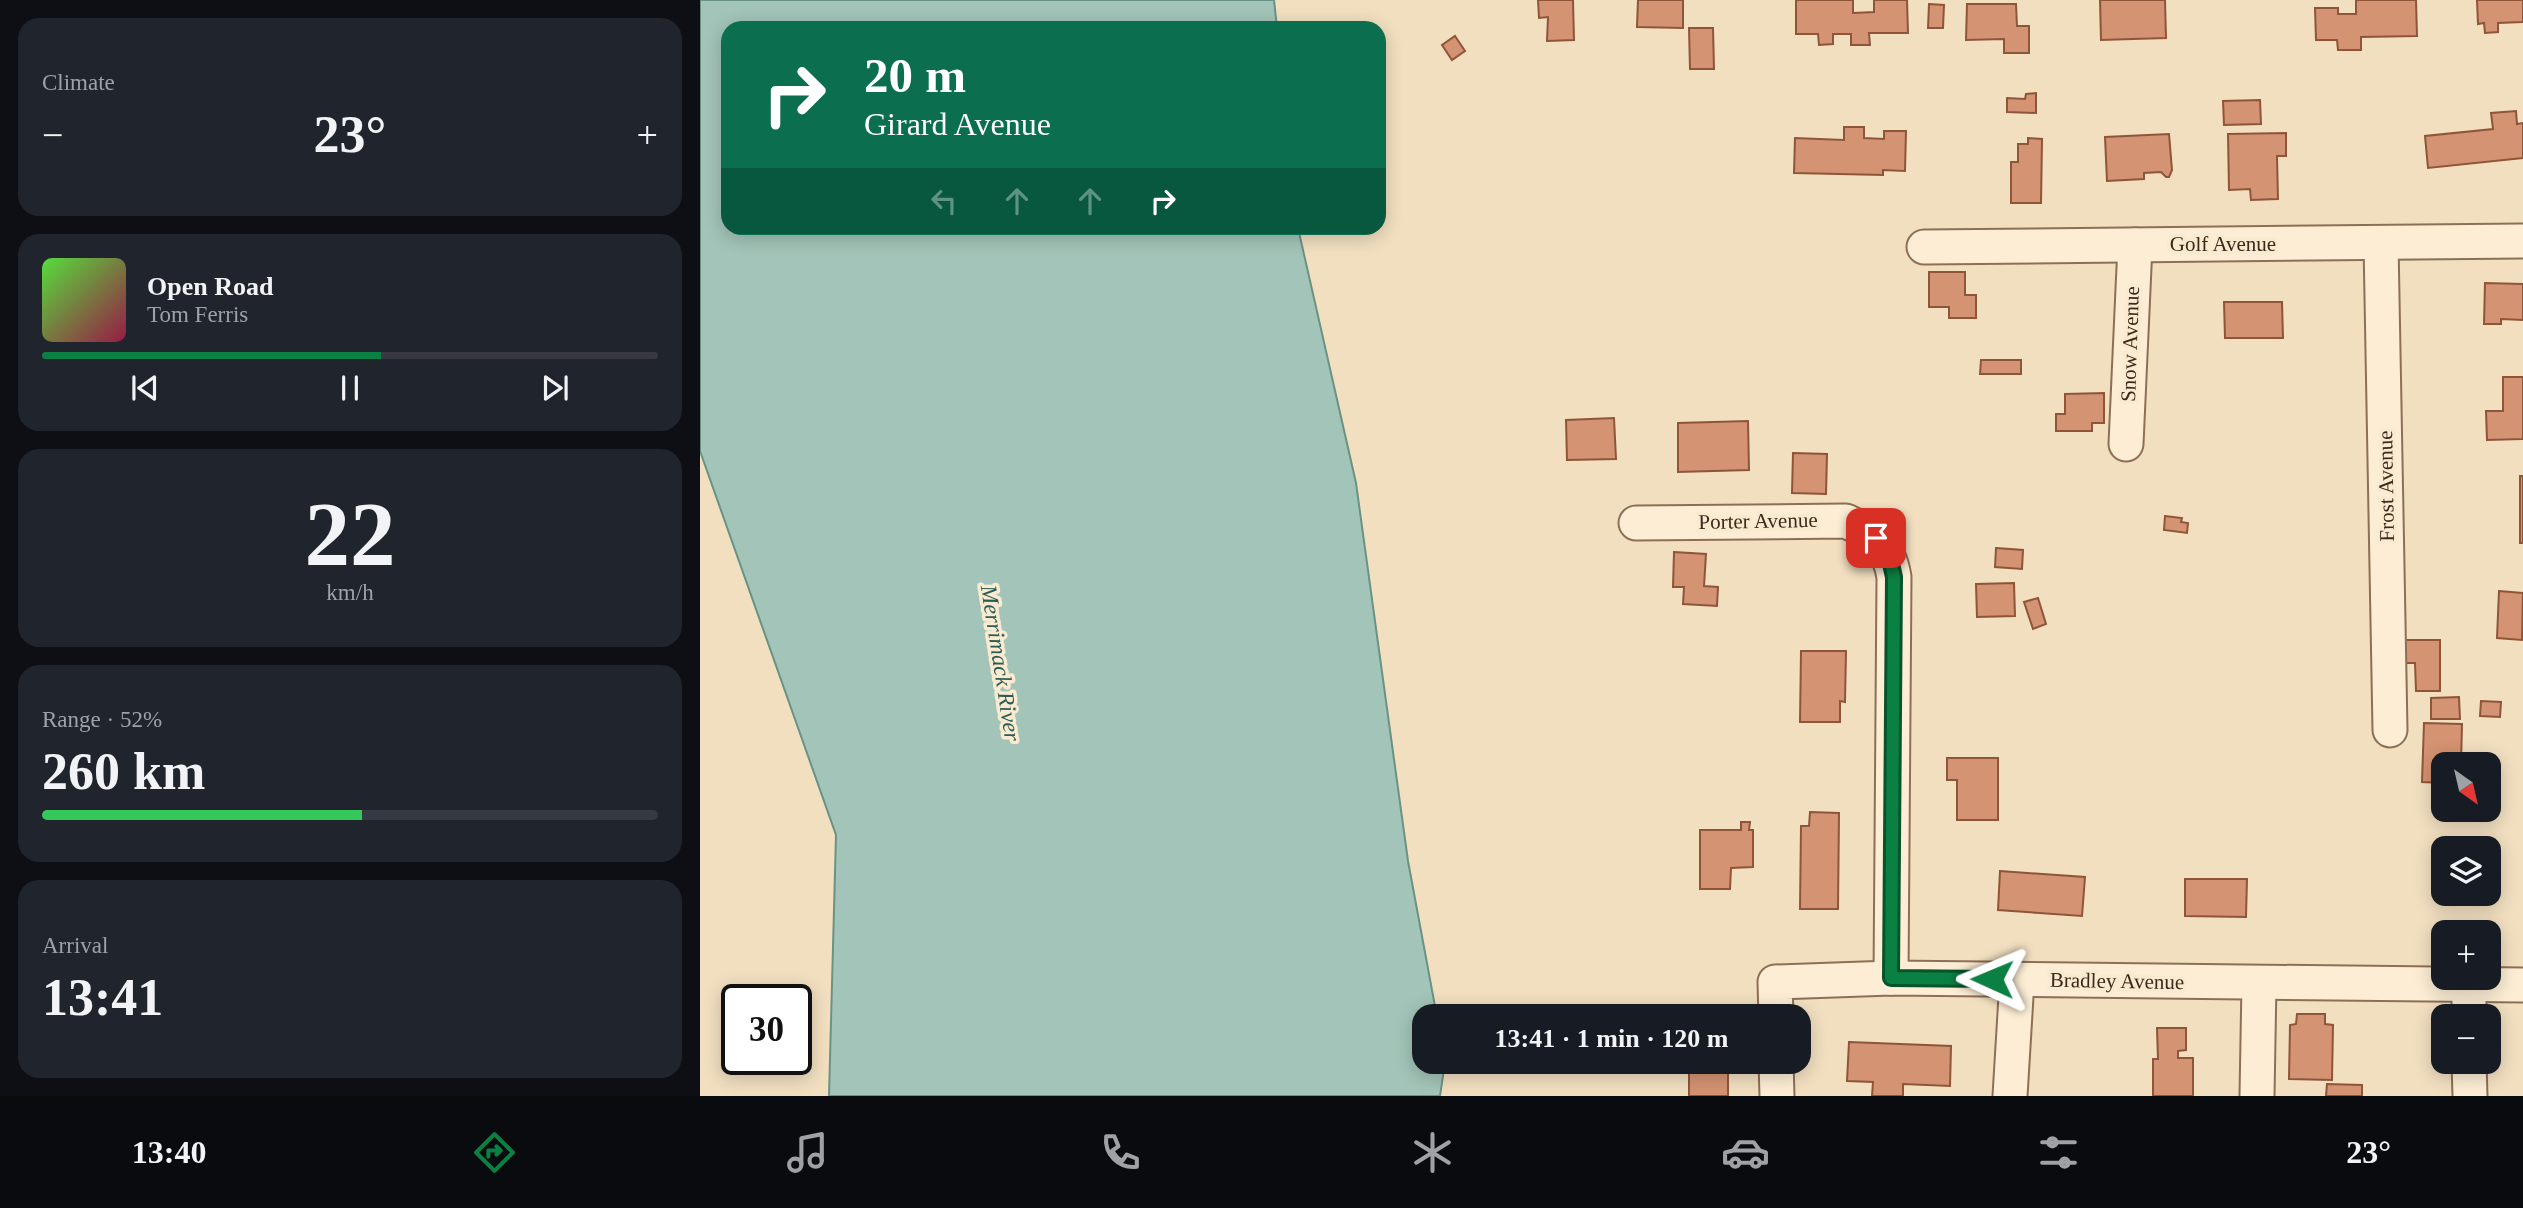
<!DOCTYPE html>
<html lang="en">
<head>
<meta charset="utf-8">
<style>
	body { margin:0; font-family:"Times New Roman",serif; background:#20242c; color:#f1f3f6; height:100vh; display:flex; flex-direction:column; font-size:26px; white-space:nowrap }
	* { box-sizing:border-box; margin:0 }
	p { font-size:23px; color:#9ea1a6 }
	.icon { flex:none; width:38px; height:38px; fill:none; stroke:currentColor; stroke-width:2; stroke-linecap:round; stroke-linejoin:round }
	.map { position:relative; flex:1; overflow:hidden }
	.side { display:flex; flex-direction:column; gap:18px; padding:18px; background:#0d0f14; width:700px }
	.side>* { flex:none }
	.guide { position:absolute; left:21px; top:21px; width:665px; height:214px; border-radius:21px; box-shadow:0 4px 18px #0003; background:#0b6e4f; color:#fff; overflow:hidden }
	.needle { width:46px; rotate:146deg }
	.tools { position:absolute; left:1731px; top:752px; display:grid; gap:14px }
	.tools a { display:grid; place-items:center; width:70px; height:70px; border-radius:14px; background:#171b24; box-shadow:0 4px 18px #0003; font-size:35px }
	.speed { position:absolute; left:21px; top:984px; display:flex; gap:14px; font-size:35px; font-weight:700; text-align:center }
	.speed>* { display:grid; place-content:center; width:91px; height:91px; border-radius:50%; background:#171b24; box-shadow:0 4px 18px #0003; line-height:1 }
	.speed .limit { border:4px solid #111; border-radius:10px; background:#fff; color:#111 }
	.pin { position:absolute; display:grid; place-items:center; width:60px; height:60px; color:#fff; margin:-30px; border-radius:14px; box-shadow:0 4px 10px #0006 }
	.me { position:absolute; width:77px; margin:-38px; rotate:271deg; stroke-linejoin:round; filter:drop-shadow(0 0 5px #0008) }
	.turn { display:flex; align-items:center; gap:24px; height:147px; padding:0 28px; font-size:32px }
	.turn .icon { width:91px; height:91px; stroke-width:2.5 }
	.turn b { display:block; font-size:49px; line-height:60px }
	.lanes { display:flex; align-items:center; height:66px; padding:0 28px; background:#0003; justify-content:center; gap:35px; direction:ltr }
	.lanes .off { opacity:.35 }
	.big { font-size:52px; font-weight:700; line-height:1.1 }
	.side .card { flex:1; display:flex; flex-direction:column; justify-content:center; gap:10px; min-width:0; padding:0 24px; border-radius:21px; background:#20242c }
	.side .dial { align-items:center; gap:0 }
	.dial b { font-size:91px; line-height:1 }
	.song { display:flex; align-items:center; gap:21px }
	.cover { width:84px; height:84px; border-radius:10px; background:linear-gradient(135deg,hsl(110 70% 55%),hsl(340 70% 35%)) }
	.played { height:7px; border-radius:4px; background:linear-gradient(90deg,#0b8043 55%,#363941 55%) }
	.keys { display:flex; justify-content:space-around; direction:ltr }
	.heat { display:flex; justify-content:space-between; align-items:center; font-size:38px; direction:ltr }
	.charge { height:10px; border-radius:5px; background:linear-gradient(90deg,#34c759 52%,#363941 0) }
	.trip { position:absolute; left:712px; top:1004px; width:399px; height:70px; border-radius:21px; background:#171b24; box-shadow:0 4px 18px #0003; font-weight:700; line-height:70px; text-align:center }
	.dock { display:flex; height:112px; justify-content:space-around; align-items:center; background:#090b0e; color:#9ea1a6 }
	.dock .icon { width:49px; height:49px }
	.dock .on { color:#0b8043 }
	.dock b { font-size:32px; color:#f1f3f6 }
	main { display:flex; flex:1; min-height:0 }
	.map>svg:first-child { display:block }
	.water { fill:#a3c4b8; stroke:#699385; stroke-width:2 }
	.building { fill:#d49372; stroke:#8f5539; stroke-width:2 }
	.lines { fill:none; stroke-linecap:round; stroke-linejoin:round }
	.minor-casing { stroke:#8d6f56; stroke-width:37 }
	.minor { stroke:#fcedd4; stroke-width:33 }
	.route-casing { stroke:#07532c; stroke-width:18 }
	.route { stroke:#0b8043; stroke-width:12 }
	.labels { text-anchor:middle; stroke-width:7; stroke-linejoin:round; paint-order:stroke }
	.street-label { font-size:21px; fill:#3b291c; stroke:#f9ead0 }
	.water-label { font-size:23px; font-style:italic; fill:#295c55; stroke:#f9ead0 }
</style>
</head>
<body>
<main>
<section class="side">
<div class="card"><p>Climate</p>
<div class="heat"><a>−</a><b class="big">23°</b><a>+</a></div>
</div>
<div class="card">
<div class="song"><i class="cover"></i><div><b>Open Road</b><p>Tom Ferris</p></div></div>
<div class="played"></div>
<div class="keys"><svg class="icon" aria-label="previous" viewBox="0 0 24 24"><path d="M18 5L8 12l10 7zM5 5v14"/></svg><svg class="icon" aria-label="pause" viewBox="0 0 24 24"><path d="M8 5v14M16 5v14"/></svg><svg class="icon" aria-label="next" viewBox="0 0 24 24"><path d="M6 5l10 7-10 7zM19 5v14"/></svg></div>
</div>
<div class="card dial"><b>22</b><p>km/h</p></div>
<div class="card"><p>Range · 52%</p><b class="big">260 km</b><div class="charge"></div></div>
<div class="card"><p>Arrival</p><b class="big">13:41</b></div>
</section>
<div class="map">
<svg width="1823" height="1096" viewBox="0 0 1823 1096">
	<rect width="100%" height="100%" fill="#f2dfc0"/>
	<!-- water -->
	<polygon class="water" points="0,0 574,0 577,28 28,28 28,228 598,228 656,483 708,861 737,1017 724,1017 724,1062 745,1062 740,1096 129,1096 136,835 0,451"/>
	<!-- building -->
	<g class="building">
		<polygon points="838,0 873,0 874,40 847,41 848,17 839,18"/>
		<polygon points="938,0 983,0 983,28 937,27"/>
		<polygon points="1096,0 1153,0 1153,13 1174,12 1174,0 1207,0 1208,33 1169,33 1170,45 1151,45 1151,34 1133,34 1133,44 1119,45 1118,34 1096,34"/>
		<polygon points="1400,0 1465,0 1466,38 1401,40"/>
		<polygon points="1656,0 1716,0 1717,36 1661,37 1661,50 1638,50 1637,40 1616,40 1615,8 1638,8 1638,14 1656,14"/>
		<polygon points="1777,0 1823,0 1823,22 1798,23 1798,32 1785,33 1784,23 1778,24"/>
		<polygon points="1229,4 1244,5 1243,28 1228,28"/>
		<polygon points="1267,4 1316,4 1317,26 1329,26 1329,53 1304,53 1304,39 1266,40"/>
		<polygon points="989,28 1013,28 1014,69 990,69"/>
		<polygon points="755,36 765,51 752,60 742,45"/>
		<polygon points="1336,93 1336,113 1307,112 1307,98 1325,99 1326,94"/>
		<polygon points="1560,100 1561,124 1524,125 1523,101"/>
		<polygon points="1816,111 1817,124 1823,123 1823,158 1728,168 1725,136 1793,129 1791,113"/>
		<polygon points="1144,127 1164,127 1164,138 1184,139 1184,131 1206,131 1205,171 1183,170 1183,175 1094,173 1095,138 1144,140"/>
		<polygon points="1586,133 1586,156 1577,156 1578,199 1551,200 1550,189 1529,190 1528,134"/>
		<polygon points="1469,134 1472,170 1469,177 1466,177 1461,172 1444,173 1444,179 1407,181 1405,137"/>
		<polygon points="1328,138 1342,139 1341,203 1311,203 1311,162 1318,162 1318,144 1328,144"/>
		<polygon points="1229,272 1265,272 1265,295 1276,295 1276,318 1249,318 1249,307 1229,307"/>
		<polygon points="1785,283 1823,284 1823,320 1801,319 1801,324 1784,324"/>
		<polygon points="1524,302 1582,302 1583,338 1525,338"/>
		<polygon points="1281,360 1321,360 1321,374 1280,374"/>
		<polygon points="1803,377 1823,377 1823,439 1787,440 1786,411 1803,411"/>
		<polygon points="1404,393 1404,423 1392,423 1392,431 1356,431 1356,414 1365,414 1365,394"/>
		<polygon points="914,418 916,459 867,460 866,420"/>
		<polygon points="1048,421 1049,470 978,472 978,423"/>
		<polygon points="1093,453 1127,454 1126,494 1092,493"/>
		<rect x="1820" y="476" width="3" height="67"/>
		<polygon points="1465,516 1482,518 1481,522 1488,523 1487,533 1464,530"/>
		<polygon points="1296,548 1323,550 1322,569 1295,567"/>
		<polygon points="974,552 1006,554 1004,586 1018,587 1017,606 983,604 984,587 973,587"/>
		<polygon points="1314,583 1315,616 1277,617 1276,584"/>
		<polygon points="1799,591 1823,593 1822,640 1797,638"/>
		<polygon points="1338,598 1346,624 1333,629 1324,602"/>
		<polygon points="1698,640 1740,640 1740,691 1716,691 1715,663 1699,663"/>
		<polygon points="1101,651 1146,651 1145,702 1140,701 1140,722 1100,722"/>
		<polygon points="1759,697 1760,719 1731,719 1731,698"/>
		<polygon points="1781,701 1801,702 1800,717 1780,716"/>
		<polygon points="1724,723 1762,724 1761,765 1743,765 1743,783 1722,782"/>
		<polygon points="1247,758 1298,758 1298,820 1257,820 1257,780 1247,780"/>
		<polygon points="1110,812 1139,813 1138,909 1100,909 1101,826 1109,826"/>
		<polygon points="1041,822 1050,822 1049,830 1053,830 1053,867 1031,868 1030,889 1000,889 1000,830 1041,830"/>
		<polygon points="1300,871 1385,877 1382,916 1298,910"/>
		<polygon points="1485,879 1547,879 1546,917 1485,916"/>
		<polygon points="1597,1014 1625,1014 1625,1024 1633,1025 1632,1080 1589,1079 1590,1025 1596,1024"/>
		<polygon points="1457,1028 1486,1028 1486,1050 1478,1051 1478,1058 1493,1058 1493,1096 1453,1096 1453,1059 1458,1059"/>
		<polygon points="1149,1042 1251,1046 1250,1086 1203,1084 1203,1096 1172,1096 1173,1082 1147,1081"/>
		<rect x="989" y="1062" width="39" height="34"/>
		<polygon points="1627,1084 1662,1085 1662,1096 1626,1096"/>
	</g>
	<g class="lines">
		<!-- minor casing -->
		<g class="minor-casing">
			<g id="minor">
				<polyline points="1681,243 1690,730"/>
				<polyline points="1224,247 1823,241"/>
				<polyline points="1426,444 1435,245"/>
				<path d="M936,523L1146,521C1174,534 1189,546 1194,577L1191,978"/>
				<polyline points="1769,985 1769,1017"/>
				<polyline points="1076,1017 1075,982 1191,978 1823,985"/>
				<polyline points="1076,1062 1077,1096"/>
				<polyline points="1769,1062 1770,1096"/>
				<polyline points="1310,1096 1317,980"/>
				<polyline points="1557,1096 1559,983"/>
			</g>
		</g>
		<!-- minor -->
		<use href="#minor" class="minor"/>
	</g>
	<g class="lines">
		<!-- route casing -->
		<g class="route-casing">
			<polyline id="route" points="1176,538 1189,555 1194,577 1191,978 1292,979"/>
		</g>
		<!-- route -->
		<use href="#route" class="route"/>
	</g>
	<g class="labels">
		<!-- street labels -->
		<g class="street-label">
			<text x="1523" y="251">Golf Avenue</text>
			<text transform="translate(1430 344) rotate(-88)" y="7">Snow Avenue</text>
			<text transform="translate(1686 486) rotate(-91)" y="7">Frost Avenue</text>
			<text transform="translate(1058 521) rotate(-1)" y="7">Porter Avenue</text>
			<text transform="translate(1417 981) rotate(1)" y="7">Bradley Avenue</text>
		</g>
		<!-- water labels -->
		<g class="water-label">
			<text transform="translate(301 663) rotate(81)" y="8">Merrimack River</text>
		</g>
	</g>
</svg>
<div class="tools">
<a><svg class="needle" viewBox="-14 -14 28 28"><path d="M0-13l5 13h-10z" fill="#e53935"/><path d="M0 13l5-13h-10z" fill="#9ea1a6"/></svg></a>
<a><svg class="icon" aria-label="layers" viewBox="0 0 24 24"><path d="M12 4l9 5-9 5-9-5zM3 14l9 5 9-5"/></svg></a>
<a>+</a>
<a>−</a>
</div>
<div class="speed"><div class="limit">30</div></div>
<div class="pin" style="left:1176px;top:538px;background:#d93025"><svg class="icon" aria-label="arrive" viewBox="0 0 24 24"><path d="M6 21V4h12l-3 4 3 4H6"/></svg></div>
<svg class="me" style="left:1292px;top:979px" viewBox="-20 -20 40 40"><path d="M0-17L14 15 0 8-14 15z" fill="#0b8043" stroke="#fff" stroke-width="4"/></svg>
<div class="trip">13:41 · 1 min · 120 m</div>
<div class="guide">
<div class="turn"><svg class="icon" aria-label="right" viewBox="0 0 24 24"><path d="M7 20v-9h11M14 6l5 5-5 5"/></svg><div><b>20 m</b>Girard Avenue</div></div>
<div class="lanes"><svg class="icon off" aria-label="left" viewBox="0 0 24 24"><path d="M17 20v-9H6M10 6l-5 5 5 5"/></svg><svg class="icon off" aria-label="ahead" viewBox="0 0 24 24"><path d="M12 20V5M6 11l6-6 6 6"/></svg><svg class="icon off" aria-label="ahead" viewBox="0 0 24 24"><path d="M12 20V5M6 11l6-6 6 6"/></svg><svg class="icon" aria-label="right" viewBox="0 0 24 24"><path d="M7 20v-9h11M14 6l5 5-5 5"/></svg></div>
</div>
</div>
</main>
<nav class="dock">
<b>13:40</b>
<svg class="icon on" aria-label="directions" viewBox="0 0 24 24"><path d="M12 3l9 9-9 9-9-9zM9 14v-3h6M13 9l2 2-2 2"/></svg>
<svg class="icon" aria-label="music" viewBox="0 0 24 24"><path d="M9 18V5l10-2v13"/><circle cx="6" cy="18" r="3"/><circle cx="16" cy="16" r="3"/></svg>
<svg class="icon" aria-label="phone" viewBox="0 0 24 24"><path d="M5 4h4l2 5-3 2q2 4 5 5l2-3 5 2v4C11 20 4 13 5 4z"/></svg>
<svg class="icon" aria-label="climate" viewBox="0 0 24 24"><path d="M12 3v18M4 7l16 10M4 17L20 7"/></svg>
<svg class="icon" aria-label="car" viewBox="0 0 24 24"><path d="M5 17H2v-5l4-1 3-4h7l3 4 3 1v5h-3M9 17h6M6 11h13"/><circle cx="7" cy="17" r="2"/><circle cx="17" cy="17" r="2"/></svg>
<svg class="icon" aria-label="filters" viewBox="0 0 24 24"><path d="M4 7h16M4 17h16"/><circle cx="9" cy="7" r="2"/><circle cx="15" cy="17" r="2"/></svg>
<b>23°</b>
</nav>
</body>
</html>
